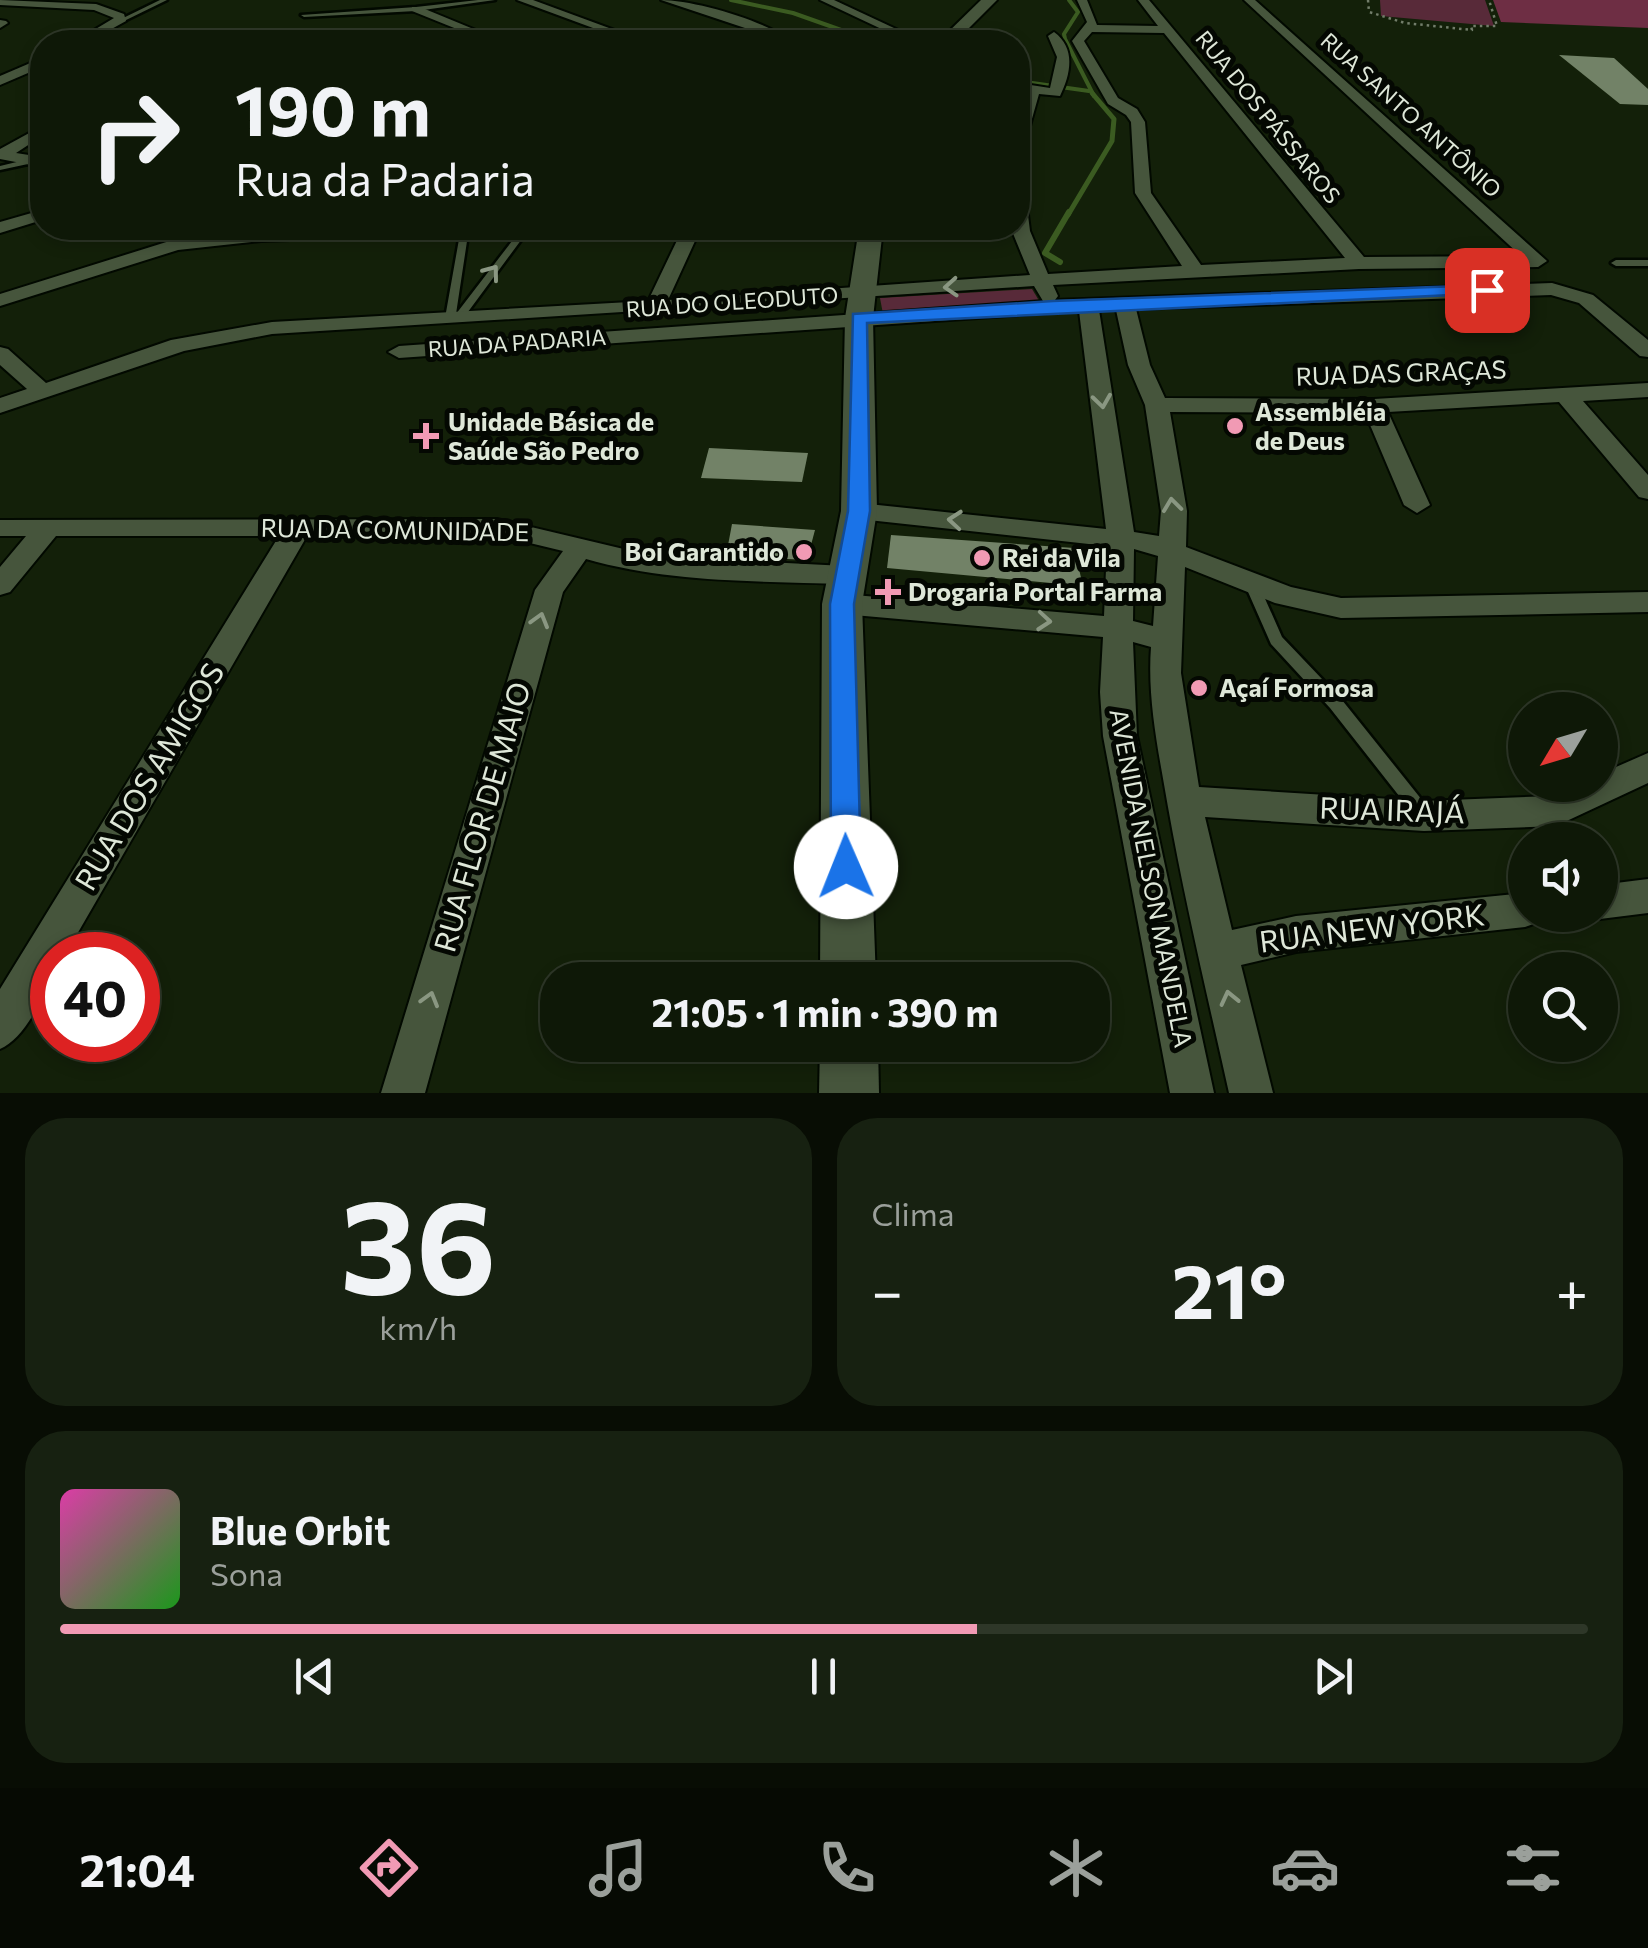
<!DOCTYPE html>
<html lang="pt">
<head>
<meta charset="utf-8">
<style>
	body { margin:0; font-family:Commissioner,sans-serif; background:#172111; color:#f1f3f6; height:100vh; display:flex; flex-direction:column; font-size:38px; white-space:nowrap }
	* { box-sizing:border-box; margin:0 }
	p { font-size:32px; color:#9ba09b }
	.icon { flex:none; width:55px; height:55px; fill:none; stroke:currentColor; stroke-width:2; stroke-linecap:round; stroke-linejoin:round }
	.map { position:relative; height:1093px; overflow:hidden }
	.sheet { display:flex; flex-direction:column; gap:25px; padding:25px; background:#080d04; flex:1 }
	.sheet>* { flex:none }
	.banner { position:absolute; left:30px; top:30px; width:1000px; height:210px; border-radius:40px; box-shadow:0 5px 15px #0003,0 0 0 2px #2e3728; background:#0e1807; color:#f1f3f6; overflow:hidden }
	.needle { width:65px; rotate:232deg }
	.tools { position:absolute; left:1508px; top:692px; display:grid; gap:20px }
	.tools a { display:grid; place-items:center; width:110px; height:110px; border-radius:50%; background:#0e1807; box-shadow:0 5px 15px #0003,0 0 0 2px #2e3728; font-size:50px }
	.speed { position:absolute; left:30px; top:932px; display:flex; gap:20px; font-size:50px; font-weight:700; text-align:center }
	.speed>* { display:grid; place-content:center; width:130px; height:130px; border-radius:50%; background:#0e1807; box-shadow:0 5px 15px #0003,0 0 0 2px #2e3728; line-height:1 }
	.speed .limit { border:15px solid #d22; background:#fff; color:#111 }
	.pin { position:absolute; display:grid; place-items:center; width:85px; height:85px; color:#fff; margin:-42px; border-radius:20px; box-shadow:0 5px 15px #0006 }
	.me { position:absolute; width:110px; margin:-55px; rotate:359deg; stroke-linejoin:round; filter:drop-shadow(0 0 8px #0008) }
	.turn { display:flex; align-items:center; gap:35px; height:210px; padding:0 40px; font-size:45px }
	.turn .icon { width:130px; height:130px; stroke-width:2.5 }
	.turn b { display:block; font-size:70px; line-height:85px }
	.big { font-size:75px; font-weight:700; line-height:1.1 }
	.sheet .widget { flex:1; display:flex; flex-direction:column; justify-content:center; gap:15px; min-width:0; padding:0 35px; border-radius:40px; background:#172111 }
	.sheet .dial { align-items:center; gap:0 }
	.dial b { font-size:130px; line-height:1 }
	.song { display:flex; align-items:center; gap:30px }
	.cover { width:120px; height:120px; border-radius:15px; background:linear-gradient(135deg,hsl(320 70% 55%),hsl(120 70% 35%)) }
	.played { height:10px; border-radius:5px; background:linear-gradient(90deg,#f19ab4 60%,#2e3728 60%) }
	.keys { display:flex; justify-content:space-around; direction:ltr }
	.heat { display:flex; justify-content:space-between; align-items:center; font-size:55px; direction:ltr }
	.sheet .tiles { flex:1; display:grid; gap:25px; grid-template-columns:1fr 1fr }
	.widget:last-child { grid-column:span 2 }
	.trip { position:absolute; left:540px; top:962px; width:570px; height:100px; border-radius:40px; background:#0e1807; box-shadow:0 5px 15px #0003,0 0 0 2px #2e3728; font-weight:700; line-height:100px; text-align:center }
	.menu { display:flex; height:160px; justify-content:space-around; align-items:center; background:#060a03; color:#9ba09b }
	.menu .icon { width:70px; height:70px }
	.menu .active { color:#f19ab4 }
	.menu b { font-size:45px; color:#f1f3f6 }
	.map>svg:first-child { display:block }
	.green { fill:#582a39 }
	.forest { fill:#6e2e44 }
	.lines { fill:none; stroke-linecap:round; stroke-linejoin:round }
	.stream-far2 { stroke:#3b5b21; stroke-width:4 }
	.stream-far1 { stroke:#3b5b21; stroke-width:5 }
	.stream { stroke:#3b5b21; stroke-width:6 }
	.building { fill:#728267 }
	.lane-casing { stroke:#020900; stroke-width:5 }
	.street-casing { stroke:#020900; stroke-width:4 }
	.secondary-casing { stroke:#020900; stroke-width:4 }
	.path { stroke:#727d6a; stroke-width:2.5; stroke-dasharray:2.5 4; stroke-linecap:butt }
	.lane { fill:#46553c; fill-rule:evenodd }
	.street { fill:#46553c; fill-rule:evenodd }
	.secondary { fill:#46553c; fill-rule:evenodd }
	.oneway { stroke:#8a9782 }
	.route { fill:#1a73e8; stroke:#114b97; stroke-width:2.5 }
	.poi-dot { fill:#f19ab4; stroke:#040802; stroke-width:4 }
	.labels { text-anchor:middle; stroke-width:10; stroke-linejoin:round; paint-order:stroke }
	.far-street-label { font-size:22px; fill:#dee7d8; stroke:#040802 }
	.street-label { font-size:25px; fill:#dee7d8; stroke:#040802 }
	.poi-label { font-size:25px; font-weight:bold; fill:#dee7d8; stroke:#040802; text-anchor:start }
	.near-street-label { font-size:30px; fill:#dee7d8; stroke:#040802 }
</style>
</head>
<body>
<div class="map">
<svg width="1648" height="1093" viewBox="0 0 1648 1093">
	<rect width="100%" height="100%" fill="#132009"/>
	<!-- green -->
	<g class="green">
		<polygon points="1380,0 1485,0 1494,26 1381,16"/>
		<polygon points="1032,289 1041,304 883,314 880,298"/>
	</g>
	<!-- forest -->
	<polygon class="forest" points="1493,0 1648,0 1648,28 1501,22"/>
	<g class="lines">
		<!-- stream-far2 -->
		<g class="stream-far2">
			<polyline points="731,0 793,13 875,42"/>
			<polyline points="1069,0 1078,12 1064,34 1065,39 1094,96"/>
			<polyline points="1018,81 1089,91"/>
		</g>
		<!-- stream-far1 -->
		<polyline class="stream-far1" points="1068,215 1112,141 1114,119 1092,93"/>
		<!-- stream -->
		<polyline class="stream" points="1060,262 1045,253 1069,212"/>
	</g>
	<!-- building -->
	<g class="building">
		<polygon points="1559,55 1614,58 1648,89 1648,105 1620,104"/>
		<polygon points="709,448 808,453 802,482 701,478"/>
		<polygon points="732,524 815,530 807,560 726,556"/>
		<polygon points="891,535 1074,548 1083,586 887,568"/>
	</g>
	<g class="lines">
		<!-- lane casing -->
		<g class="lane-casing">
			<g id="lane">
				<polygon points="160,0 167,0 122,22 117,21"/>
				<polygon points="478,0 495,0 416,11 304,17 301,15 416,7"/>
				<polygon points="398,35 417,41 418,42 410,42 396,38"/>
				<polygon points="25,160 28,160 28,164 0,170 0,166"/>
				<polygon points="461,228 469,228 456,314 522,228 530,228 462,320 450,321 445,318"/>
				<polygon points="1648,260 1648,266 1616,266 1611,263 1616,260"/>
				<polygon points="1252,580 1259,585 1282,637 1342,700 1430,810 1433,815 1430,820 1424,822 1418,820 1330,708 1271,644 1245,585"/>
			</g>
		</g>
		<!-- street casing -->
		<g class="street-casing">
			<g id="street">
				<polygon points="0,0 96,4 124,14 126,21 88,42 74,42 114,18 94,10 0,5"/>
				<polygon points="517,0 533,0 647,42 631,42"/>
				<path d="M661,0C694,0 767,21 792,42H778L763,34Z"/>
				<polygon points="820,0 834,0 924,42 909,42"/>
				<path d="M1077,0H1087L1097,25L1158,26L1138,0H1149L1364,257L1521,256L1244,0H1255L1547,261L1538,267L1359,269L1053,285L1058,296L1055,300L1552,283L1593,295L1648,340V357L1640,356L1579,303L1551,295L1136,309L1150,365L1165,398L1374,399L1648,383V397L1583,401L1648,475V499L1639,497L1559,402L1388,412L1430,505L1417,513L1404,505L1365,413L1170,412L1187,511L1186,547L1291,587L1341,598L1648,592V612L1341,618L1275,603L1185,567L1181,673L1199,787L1424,801L1552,796L1577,785H1600V774L1648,753V783L1556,826L1424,831L1205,817L1232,930L1296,916L1525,893V915H1542L1539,922L1525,927L1296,952L1241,965L1273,1093H1229C1208,998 1185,903 1168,807C1159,754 1147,700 1151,647L1133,642L1137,736L1214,1093H1170L1103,736L1100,692L1103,637L842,614L832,611L827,604L832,597L842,594L1104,616L1107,546L859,519L846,511L859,503L1106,529L1079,311L399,358L388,352L399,346L1043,301L1034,286L272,334L184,351L0,413V398L27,389L0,365V347L8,349L46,383L171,340L272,322L648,301L683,228H701L668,300L1030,275L1012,231V228H1018V194L1026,199L1030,231L1048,274L1182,266L1135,193L1131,122L1126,115L1108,104L1072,41L1087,22ZM1092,32L1164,33L1345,258L1201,265L1151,193L1145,122L1137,109L1118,98L1084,41ZM1099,310H1116L1128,365L1145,405L1161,511L1159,536L1134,532ZM1134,549L1158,556L1153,626L1133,621Z"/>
				<polygon points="412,7 420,7 505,42 489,42 412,11"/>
				<polygon points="0,20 6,21 8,23 0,28"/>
				<path d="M1054,32C1076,48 1071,74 1060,96L1039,94L1026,140L1018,144V117L1025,92L1018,91V83L1050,88L1057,57L1048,36Z"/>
				<polygon points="42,58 42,67 0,85 0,76"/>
				<polygon points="42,126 42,136 16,153 42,157 42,167 0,159 0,149"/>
				<polygon points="42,210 42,220 0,233 0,222"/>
				<polygon points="351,228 474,229 465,234 261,241 178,250 0,306 0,294 176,239 261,231"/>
				<path d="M497,519L653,556L845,566L855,568L859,575L855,582L845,584C758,581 670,583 586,559L563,592L425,1093H381L535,590L563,551L497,535L307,536L65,955H52C52,984 28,1037 0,1049V989L279,536H56L10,592L0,595V567L26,536H0V520Z"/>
				<polygon points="1648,879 1648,913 1600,919 1589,915 1600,915 1600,885"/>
			</g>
		</g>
		<!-- secondary casing -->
		<g class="secondary-casing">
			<g id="secondary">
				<polygon points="981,0 997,0 955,42 938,42"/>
				<polygon points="859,228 883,228 873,318 877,511 862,604 876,980 820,980 822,604 841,511 845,318"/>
				<polygon points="820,1045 878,1045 879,1093 819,1093"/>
			</g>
		</g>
		<!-- path -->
		<polyline class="path" points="1368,0 1369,12 1405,23 1472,30 1471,26 1497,26 1489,0"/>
		<!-- lane -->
		<use href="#lane" class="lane"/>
		<!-- street -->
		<use href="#street" class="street"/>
		<!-- secondary -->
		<use href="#secondary" class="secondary"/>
	</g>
	<!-- one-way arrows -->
	<defs><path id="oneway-chevron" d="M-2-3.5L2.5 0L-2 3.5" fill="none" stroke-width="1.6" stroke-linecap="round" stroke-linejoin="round" transform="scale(2.5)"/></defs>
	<g class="oneway">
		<use href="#oneway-chevron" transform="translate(492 272) rotate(-53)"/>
		<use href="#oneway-chevron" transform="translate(951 287) rotate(176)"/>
		<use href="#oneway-chevron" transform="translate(1102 401) rotate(82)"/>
		<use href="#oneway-chevron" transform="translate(1172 505) rotate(-97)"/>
		<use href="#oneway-chevron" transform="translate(955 520) rotate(-175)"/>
		<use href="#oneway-chevron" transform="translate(540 620) rotate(-74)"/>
		<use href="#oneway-chevron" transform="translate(1044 621) rotate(5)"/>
		<use href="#oneway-chevron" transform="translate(1229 998) rotate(-103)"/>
		<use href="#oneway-chevron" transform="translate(430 999) rotate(-74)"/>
	</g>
	<!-- route -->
	<polygon class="route" points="1487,285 1495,290 1493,293 867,323 870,511 854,604 861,867 857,877 846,881 835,877 831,867 830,604 848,511 853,314 1053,301"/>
	<!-- markers -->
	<g class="poi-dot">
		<circle cx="1235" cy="426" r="10"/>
		<path d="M421 421h10v10h10v10h-10v10h-10v-10h-10v-10h10z"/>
		<circle cx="804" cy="552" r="10"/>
		<circle cx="982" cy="558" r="10"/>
		<path d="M883 577h10v10h10v10h-10v10h-10v-10h-10v-10h10z"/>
		<circle cx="1199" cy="688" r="10"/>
	</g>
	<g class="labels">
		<!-- far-street labels -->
		<g class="far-street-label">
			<text transform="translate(1411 115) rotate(42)" y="8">RUA SANTO ANTÔNIO</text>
			<text transform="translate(1268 117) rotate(51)" y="8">RUA DOS PÁSSAROS</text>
			<text transform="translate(732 302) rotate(-4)" y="8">RUA DO OLEODUTO</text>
			<text transform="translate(517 343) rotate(-4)" y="8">RUA DA PADARIA</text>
		</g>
		<!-- street labels -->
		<g class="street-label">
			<text transform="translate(1401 373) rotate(-2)" y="9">RUA DAS GRAÇAS</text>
			<text transform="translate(395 530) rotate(1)" y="9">RUA DA COMUNIDADE</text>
			<text transform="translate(1151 878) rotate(79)" y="9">AVENIDA NELSON MANDELA</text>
		</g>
		<!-- poi labels -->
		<g class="poi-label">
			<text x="1255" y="421">Assembléia<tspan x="1255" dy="29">de Deus</tspan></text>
			<text x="448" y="431">Unidade Básica de<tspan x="448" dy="29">Saúde São Pedro</tspan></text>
			<text x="784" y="561" text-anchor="end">Boi Garantido</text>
			<text x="1002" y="567">Rei da Vila</text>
			<text x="908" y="601">Drogaria Portal Farma</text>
			<text x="1219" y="697">Açaí Formosa</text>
		</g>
		<!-- near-street labels -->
		<g class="near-street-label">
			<text transform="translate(150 777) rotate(-59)" y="10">RUA DOS AMIGOS</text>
			<text transform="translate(1392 811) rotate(2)" y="10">RUA IRAJÁ</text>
			<text transform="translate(483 817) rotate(-74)" y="10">RUA FLOR DE MAIO</text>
			<text transform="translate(1372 929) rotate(-7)" y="10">RUA NEW YORK</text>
		</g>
	</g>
</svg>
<div class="tools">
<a><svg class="needle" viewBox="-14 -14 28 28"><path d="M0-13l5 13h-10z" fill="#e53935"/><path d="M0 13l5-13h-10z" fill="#9ba09b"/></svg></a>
<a><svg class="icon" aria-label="sound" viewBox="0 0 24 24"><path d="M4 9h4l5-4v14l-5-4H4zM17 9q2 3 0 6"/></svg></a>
<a><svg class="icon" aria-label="search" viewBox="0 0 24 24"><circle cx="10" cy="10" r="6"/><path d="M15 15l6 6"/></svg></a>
</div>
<div class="speed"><div class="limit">40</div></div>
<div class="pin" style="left:1487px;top:290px;background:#d93025"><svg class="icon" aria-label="arrive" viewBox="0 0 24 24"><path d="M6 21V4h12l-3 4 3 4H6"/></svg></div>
<svg class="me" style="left:846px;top:867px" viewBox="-20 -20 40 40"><circle r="19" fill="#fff"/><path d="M0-13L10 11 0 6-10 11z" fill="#1a73e8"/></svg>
<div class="trip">21:05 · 1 min · 390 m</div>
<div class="banner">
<div class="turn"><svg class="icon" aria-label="right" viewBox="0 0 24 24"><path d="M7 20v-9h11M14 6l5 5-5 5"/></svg><div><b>190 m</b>Rua da Padaria</div></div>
</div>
</div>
<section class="sheet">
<div class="tiles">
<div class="widget dial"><b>36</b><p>km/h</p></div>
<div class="widget"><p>Clima</p>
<div class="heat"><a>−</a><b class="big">21°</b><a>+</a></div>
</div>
<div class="widget">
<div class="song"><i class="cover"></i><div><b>Blue Orbit</b><p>Sona</p></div></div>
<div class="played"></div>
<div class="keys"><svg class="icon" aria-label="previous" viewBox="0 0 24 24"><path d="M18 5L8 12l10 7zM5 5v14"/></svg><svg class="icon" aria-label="pause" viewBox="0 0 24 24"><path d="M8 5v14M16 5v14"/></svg><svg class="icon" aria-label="next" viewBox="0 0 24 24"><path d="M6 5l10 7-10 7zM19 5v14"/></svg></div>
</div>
</div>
</section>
<nav class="menu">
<b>21:04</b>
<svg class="icon active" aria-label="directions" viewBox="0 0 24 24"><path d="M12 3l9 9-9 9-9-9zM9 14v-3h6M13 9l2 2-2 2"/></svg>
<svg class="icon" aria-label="music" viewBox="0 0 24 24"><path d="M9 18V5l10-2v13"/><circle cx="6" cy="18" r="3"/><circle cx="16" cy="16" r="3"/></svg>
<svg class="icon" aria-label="phone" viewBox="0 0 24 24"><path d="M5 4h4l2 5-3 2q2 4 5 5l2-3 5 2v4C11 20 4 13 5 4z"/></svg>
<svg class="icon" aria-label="climate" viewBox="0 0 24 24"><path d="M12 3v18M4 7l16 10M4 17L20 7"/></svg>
<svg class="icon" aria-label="car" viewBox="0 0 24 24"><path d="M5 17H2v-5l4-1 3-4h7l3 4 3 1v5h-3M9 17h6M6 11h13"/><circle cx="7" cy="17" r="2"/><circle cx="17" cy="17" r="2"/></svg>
<svg class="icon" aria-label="filters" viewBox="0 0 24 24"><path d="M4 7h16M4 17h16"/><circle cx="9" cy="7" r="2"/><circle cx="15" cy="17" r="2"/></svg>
</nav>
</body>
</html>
